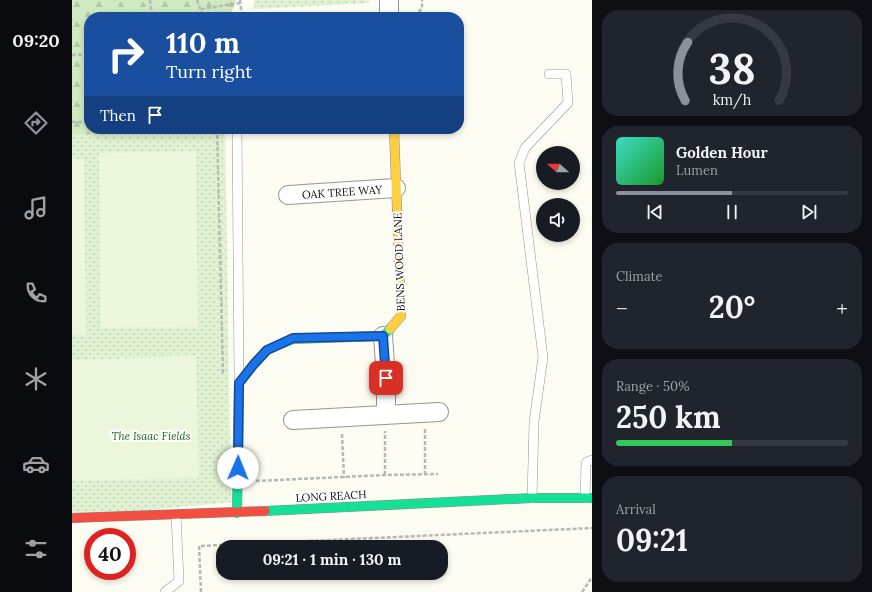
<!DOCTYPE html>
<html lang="en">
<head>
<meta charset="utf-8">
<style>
	body { margin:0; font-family:Lora,serif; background:#20242c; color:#f1f3f6; height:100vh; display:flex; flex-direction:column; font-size:15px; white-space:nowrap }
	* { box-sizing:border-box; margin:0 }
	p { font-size:13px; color:#9ea1a6 }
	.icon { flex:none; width:22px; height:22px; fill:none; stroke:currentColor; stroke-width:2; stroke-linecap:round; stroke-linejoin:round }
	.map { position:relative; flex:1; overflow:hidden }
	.details { display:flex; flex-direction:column; gap:10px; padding:10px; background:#0d0f14; width:280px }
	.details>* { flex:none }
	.hud { position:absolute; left:12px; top:12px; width:380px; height:122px; border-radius:16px; box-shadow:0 2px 6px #0003; background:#1a4fa0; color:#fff; overflow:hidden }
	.needle { width:26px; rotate:291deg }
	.fabs { position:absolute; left:464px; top:146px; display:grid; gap:8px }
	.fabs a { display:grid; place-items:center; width:44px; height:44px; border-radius:50%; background:#171b24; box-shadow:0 2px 6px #0003; font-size:20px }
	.speed { position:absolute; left:12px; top:528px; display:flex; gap:8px; font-size:20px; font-weight:700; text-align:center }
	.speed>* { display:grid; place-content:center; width:52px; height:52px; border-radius:50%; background:#171b24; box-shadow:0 2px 6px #0003; line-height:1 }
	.speed .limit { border:6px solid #d22; background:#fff; color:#111 }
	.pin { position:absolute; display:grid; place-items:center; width:34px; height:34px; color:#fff; margin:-17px; border-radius:8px; box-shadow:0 2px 6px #0006 }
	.me { position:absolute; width:44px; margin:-22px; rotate:1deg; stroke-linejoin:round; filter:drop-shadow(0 0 3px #0008) }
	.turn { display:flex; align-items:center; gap:14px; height:84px; padding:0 16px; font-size:18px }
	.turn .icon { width:52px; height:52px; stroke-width:2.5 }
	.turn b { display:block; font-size:28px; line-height:34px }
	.then { display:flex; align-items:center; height:38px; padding:0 16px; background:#0003; gap:8px; font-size:15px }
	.big { font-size:30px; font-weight:700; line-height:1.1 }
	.details .card { flex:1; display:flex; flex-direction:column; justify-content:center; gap:6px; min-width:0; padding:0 14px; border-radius:16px; background:#20242c }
	.details .dial { align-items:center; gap:0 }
	.dial svg { height:104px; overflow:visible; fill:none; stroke:#363941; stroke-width:7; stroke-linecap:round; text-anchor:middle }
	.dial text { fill:#f1f3f6; stroke:none }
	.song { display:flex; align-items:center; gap:12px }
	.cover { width:48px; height:48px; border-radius:6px; background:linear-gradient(135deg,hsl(170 70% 55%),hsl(130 70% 35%)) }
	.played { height:4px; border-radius:2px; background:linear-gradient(90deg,#8c9099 50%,#363941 50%) }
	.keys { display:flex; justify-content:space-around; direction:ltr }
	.heat { display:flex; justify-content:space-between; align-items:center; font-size:22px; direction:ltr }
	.charge { height:6px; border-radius:3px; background:linear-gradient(90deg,#34c759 50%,#363941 0) }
	.trip { position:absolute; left:144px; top:540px; width:232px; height:40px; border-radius:16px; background:#171b24; box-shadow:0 2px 6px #0003; font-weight:700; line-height:40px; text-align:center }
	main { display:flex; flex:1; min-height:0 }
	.menu { display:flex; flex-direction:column; width:72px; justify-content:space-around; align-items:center; background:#090b0e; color:#9ea1a6 }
	.menu .icon { width:28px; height:28px }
	.menu .selected { color:#8c9099 }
	.menu b { font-size:18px; color:#f1f3f6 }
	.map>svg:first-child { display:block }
	.green { fill:url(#green-dots) }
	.forest { fill:url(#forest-firs) }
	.pitch { fill:#ebf6dc }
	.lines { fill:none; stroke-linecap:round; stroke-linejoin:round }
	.lane-casing { stroke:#959591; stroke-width:10 }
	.street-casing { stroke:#959591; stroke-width:20 }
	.fast-casing { stroke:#8c8c87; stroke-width:10 }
	.slow-casing { stroke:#8c8c87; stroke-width:10 }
	.jam-casing { stroke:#8c8c87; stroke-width:10 }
	.path { stroke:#b8b8b6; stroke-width:2.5; stroke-dasharray:4 2; stroke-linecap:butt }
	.lane { stroke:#fffffd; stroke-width:9 }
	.street { stroke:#fffffd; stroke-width:18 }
	.fast { stroke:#16e098; stroke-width:9 }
	.slow { stroke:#ffcf43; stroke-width:9 }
	.jam { stroke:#f24e42; stroke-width:9 }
	.route-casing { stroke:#114b97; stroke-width:10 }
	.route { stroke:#1a73e8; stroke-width:7 }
	.labels { text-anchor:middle; stroke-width:4; stroke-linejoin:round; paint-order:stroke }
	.street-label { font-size:11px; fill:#0e0e0e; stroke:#fff }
	.park-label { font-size:11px; font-style:italic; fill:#20661d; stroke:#fff }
</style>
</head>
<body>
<main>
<nav class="menu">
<b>09:20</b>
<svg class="icon selected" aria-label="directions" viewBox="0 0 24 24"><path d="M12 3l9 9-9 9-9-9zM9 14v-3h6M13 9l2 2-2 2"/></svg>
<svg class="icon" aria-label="music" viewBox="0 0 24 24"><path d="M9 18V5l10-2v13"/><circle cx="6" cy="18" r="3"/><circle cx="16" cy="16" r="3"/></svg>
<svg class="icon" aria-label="phone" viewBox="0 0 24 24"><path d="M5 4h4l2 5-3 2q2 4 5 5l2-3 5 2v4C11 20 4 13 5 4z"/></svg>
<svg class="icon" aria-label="climate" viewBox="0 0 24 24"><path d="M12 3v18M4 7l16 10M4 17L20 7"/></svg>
<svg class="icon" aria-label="car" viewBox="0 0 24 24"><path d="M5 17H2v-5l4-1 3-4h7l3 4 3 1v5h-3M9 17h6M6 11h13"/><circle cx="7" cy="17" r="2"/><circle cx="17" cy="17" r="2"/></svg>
<svg class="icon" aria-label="filters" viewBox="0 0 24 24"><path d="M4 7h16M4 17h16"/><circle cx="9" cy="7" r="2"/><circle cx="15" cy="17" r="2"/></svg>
</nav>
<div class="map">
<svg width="520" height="592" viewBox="0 0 520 592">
	<defs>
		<pattern id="green-dots" width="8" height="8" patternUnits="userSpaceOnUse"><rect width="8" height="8" fill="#e0f2d2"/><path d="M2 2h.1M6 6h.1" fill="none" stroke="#bfceb3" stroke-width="1.8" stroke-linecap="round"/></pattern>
		<pattern id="forest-firs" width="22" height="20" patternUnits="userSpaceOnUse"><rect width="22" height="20" fill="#cfeac0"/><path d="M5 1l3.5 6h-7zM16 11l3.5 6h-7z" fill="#b1c8a4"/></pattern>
	</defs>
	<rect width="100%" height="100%" fill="#fcfcf2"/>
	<!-- green -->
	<g class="green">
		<polygon points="182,0 297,0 297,3 182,9"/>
		<polygon points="153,129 159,502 0,518 0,135"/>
	</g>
	<!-- forest -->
	<polygon class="forest" points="0,0 164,0 158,17 17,17 17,129 150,129 0,135"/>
	<!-- pitch -->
	<g class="pitch">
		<polygon points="124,151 126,327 29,328 27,153"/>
		<polygon points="0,159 12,159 14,335 0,335"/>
		<polygon points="124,356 127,478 0,481 0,360"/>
	</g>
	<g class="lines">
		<!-- lane casing -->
		<g class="lane-casing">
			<g id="lane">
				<polyline points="165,129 167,378"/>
				<polyline points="460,498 462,422 471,357 447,163 453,148 496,103 494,74 477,74"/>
				<polyline points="513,498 514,464 515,462 520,460"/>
				<polyline points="93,592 107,581 104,515"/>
			</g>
		</g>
		<!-- street casing -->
		<g class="street-casing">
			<g id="street">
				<polyline points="317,0 317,17"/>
				<polyline points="216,195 324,188"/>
				<polyline points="311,336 314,378 314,414"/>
				<polyline points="221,420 367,412"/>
			</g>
		</g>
		<!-- fast casing -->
		<g class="fast-casing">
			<g id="fast">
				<polyline points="193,511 460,498 520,498"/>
				<polyline points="165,513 167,383 182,364 195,350 221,339 311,336 318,329"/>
			</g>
		</g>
		<!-- slow casing -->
		<g class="slow-casing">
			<polyline id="slow" points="318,329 329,316 322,129"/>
		</g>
		<!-- jam casing -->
		<g class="jam-casing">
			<polyline id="jam" points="0,518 193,511"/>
		</g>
		<!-- path -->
		<g class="path">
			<polyline points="78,0 80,17"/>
			<polyline points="125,0 131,17"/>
			<polyline points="168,0 170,17"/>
			<polyline points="129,9 168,3"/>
			<polyline points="343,17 350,8 350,0"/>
			<polyline points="0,55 17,54"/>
			<polyline points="0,122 17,122"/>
			<polyline points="145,129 151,374"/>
			<polyline points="353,429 353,474"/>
			<polyline points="270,434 272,478"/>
			<polyline points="313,475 313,431"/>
			<polyline points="184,481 313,475 366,474"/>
			<polyline points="129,592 127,546 520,528"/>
			<polyline points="510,592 520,577"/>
		</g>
		<!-- lane -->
		<use href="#lane" class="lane"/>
		<!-- street -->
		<use href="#street" class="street"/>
		<!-- fast -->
		<use href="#fast" class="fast"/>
		<!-- slow -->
		<use href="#slow" class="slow"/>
		<!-- jam -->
		<use href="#jam" class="jam"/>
	</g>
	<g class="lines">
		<!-- route casing -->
		<g class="route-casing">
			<polyline id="route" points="166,468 167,383 182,364 195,350 221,338 311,336 314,378"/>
		</g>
		<!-- route -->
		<use href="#route" class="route"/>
	</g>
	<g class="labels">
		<!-- street labels -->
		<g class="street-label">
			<text transform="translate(270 192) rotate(-4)" y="4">OAK TREE WAY</text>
			<text transform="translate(327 262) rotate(-92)" y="4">BENS WOOD LANE</text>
			<text transform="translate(259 496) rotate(-3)" y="4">LONG REACH</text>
		</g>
		<!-- park labels -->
		<g class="park-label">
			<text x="79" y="440">The Isaac Fields</text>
		</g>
	</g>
</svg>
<div class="fabs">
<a><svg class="needle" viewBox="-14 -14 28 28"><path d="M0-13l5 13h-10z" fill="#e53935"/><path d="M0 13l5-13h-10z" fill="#9ea1a6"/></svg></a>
<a><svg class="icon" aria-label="sound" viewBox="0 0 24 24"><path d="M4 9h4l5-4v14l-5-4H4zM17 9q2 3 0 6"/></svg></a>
</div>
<div class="speed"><div class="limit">40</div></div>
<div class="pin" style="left:314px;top:378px;background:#d93025"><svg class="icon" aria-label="arrive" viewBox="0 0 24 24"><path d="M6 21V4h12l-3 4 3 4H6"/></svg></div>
<svg class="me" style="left:166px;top:468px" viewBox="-20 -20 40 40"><circle r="19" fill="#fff"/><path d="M0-13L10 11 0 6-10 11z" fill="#1a73e8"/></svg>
<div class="trip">09:21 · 1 min · 130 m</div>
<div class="hud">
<div class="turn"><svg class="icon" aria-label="right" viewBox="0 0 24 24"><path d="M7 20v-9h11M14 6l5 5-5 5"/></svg><div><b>110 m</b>Turn right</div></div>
<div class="then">Then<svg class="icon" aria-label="arrive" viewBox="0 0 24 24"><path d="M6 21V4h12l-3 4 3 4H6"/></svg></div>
</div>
</div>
<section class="details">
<div class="card dial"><svg viewBox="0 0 100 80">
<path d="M14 69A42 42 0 1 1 86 69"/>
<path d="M14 69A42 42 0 0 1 16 24" stroke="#8c9099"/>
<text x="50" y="56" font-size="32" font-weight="700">38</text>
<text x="50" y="72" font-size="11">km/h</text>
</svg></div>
<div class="card">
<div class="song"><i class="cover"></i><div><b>Golden Hour</b><p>Lumen</p></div></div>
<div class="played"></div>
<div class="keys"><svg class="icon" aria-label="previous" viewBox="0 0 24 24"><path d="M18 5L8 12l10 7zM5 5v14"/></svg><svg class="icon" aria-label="pause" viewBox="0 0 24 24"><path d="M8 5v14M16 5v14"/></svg><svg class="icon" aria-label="next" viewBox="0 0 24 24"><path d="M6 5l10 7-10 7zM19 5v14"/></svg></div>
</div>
<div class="card"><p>Climate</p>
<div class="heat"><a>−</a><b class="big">20°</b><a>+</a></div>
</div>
<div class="card"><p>Range · 50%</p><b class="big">250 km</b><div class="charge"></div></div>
<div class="card"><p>Arrival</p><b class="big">09:21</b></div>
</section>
</main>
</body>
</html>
